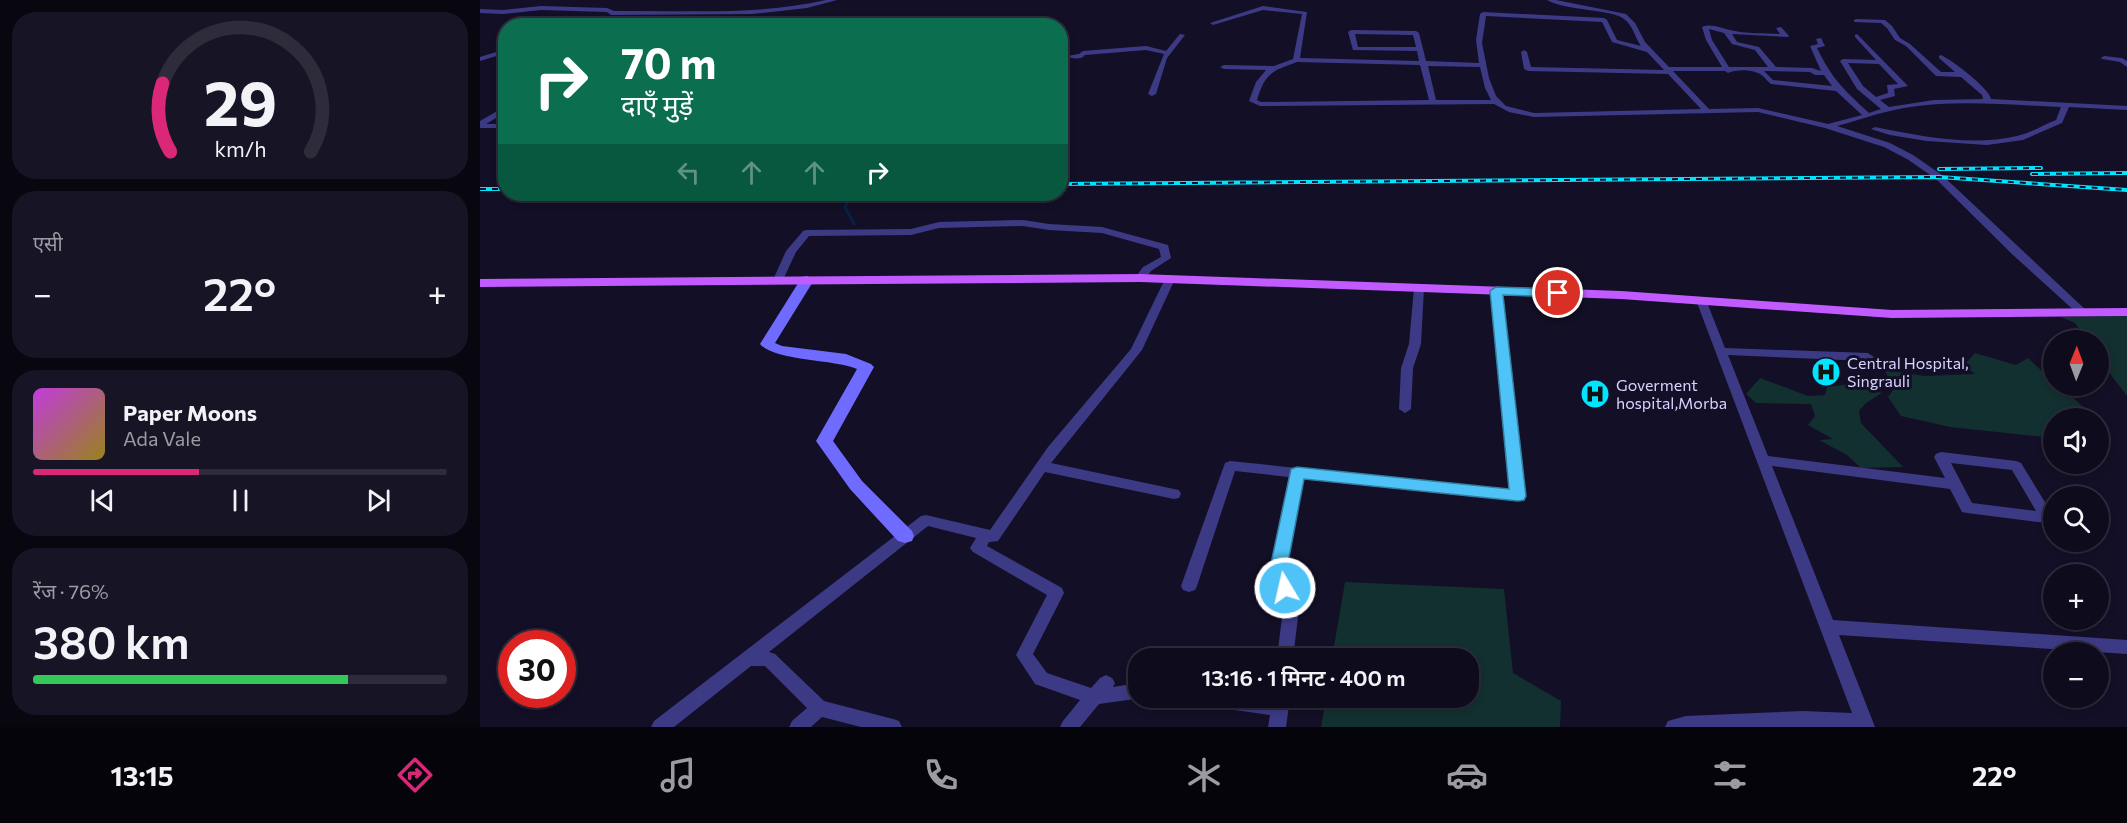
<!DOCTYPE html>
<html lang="hi">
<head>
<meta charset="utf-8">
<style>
	body { margin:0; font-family:Commissioner,"Noto Sans Devanagari",sans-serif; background:#171425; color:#f1f3f6; height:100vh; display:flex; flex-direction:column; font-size:22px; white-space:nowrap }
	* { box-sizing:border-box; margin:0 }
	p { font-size:20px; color:#9b9ba3 }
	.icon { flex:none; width:33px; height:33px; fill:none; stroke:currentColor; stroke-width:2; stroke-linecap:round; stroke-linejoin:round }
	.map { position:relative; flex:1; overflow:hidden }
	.panel { display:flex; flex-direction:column; gap:12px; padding:12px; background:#08060f; width:480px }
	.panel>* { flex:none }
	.guide { position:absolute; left:18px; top:18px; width:570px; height:183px; border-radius:24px; box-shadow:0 3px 9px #0003,0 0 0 2px #2e2b3b; background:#0b6e4f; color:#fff; overflow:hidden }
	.needle { width:39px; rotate:1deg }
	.buttons { position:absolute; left:1563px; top:330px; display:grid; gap:12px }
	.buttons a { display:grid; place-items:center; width:66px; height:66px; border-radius:50%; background:#0e0b1c; box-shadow:0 3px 9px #0003,0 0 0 2px #2e2b3b; font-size:30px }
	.speed { position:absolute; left:18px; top:630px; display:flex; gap:12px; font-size:30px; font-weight:700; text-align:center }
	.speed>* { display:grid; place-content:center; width:78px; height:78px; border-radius:50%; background:#0e0b1c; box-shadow:0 3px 9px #0003,0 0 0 2px #2e2b3b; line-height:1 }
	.speed .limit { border:9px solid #d22; background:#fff; color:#111 }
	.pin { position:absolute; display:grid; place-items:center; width:51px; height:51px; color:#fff; margin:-26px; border:3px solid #fff; border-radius:50%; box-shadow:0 2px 6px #0007 }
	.me { position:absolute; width:66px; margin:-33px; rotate:351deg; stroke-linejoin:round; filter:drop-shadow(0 0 4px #0008) }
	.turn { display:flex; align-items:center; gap:21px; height:126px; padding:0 24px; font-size:27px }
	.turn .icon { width:78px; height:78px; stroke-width:2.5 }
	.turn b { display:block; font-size:42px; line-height:51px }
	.lanes { display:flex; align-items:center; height:57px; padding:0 24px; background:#0003; justify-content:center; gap:30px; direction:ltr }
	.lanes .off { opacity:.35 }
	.big { font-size:45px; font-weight:600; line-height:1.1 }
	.panel .tile { flex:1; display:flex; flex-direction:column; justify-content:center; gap:9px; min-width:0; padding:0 21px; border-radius:24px; background:#171425 }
	.panel .dial { align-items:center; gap:0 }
	.dial svg { height:156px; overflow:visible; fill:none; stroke:#2e2b3b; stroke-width:7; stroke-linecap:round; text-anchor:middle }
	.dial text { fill:#f1f3f6; stroke:none }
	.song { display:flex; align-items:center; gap:18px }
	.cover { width:72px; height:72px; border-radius:9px; background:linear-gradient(135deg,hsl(290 70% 55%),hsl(50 70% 35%)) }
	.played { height:6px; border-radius:3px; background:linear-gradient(90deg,#db2777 40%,#2e2b3b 40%) }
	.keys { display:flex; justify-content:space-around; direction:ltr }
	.heat { display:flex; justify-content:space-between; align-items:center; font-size:33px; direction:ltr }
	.charge { height:9px; border-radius:4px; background:linear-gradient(90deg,#34c759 76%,#2e2b3b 0) }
	.trip { position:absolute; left:648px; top:648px; width:351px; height:60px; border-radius:24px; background:#0e0b1c; box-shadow:0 3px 9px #0003,0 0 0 2px #2e2b3b; font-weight:600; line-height:60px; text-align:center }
	.tabs { display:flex; height:96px; justify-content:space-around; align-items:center; background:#06040b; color:#9b9ba3 }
	.tabs .icon { width:42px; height:42px }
	.tabs .current { color:#db2777 }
	.tabs b { font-size:27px; color:#f1f3f6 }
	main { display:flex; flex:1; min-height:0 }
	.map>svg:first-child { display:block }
	.green { fill:#12302f }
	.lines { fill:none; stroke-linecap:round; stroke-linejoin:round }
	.stream-far1 { stroke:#0a1f44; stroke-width:2 }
	.stream { stroke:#0a1f44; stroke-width:3 }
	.street { fill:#3d3a85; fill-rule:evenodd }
	.secondary { fill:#6f6bff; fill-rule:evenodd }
	.primary { fill:#c25bff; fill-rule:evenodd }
	.rail-casing { stroke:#00e5ff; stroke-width:4 }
	.rail { stroke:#130f26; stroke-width:2; stroke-dasharray:6; stroke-linecap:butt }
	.route { fill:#4fc3f7; stroke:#337fa1; stroke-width:1.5 }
	.labels { text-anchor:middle; stroke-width:6; stroke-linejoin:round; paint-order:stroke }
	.poi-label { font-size:16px; fill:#d9d4ff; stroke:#130f26; text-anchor:start }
</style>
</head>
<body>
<main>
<section class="panel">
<div class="tile dial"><svg viewBox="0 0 100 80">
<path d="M14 69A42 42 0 1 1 86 69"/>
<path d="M14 69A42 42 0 0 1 10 34" stroke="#db2777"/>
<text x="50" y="56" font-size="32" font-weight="700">29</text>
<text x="50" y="72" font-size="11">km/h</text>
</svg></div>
<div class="tile"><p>एसी</p>
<div class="heat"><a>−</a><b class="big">22°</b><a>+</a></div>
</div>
<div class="tile">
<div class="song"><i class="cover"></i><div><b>Paper Moons</b><p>Ada Vale</p></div></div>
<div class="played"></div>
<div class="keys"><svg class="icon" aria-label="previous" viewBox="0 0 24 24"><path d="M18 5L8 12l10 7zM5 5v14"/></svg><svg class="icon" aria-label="pause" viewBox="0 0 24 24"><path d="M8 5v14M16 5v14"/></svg><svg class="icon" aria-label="next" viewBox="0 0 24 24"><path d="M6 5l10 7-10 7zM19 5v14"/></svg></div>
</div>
<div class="tile"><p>रेंज · 76%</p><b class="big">380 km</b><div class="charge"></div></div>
</section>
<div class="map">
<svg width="1647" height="727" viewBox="0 0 1647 727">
	<rect width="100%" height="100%" fill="#130f26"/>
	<!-- green -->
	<g class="green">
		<polygon points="1647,316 1647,396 1619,359 1618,340 1606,340 1595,323 1581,317"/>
		<polygon points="1495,353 1536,365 1548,358 1573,381 1574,386 1579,386 1613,415 1611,418 1574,418 1573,438 1470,427 1421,416 1408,397 1415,387 1404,370 1445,376 1495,374 1484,365"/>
		<polygon points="1280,378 1328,396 1345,395 1347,387 1370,384 1402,393 1386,403 1379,411 1381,423 1423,467 1381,468 1367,455 1339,440 1353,439 1328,425 1335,416 1331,404 1276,403 1266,394"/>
		<polygon points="865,582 1024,589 1033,673 1081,701 1080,727 841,727 846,698 988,698 988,658 852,658"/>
	</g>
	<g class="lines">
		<!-- stream-far1 -->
		<polyline class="stream-far1" points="369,200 372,194"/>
		<!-- stream -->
		<polyline class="stream" points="370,198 365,207 374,224"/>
		<!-- street -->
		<g class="street">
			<path d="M346,0H357L327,8L272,14L131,15L127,12L61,10L23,14L0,13V9L23,10L61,6L127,8L134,11C205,10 276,16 346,0Z"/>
			<path d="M1067,0H1076L1146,14L1155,23L1165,42L1189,67H1242L1226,40L1222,27C1231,23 1241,28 1250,30C1266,34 1284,33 1300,34L1296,28L1301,27L1309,36L1308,37L1252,34L1257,42L1279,47L1296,67L1332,68L1341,71L1330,46L1338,44L1336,39L1341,38L1345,46L1337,48C1352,79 1364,90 1389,113L1401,109L1377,89L1360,61L1363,59L1396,60L1375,37V35L1377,34L1428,86L1414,89L1415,96L1400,100L1409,107L1454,100L1503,99L1502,95L1481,77L1456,76L1426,46L1415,40L1407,28L1401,23L1374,22V20L1376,19L1405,20L1412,26L1420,38L1430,44L1461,72H1475L1459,58V56L1461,55C1472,60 1509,88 1511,99L1647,106V110L1589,107L1582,123L1543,140L1507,145L1447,141L1410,135L1391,129L1395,127C1440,136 1492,147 1537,136C1551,133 1563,125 1576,120L1581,107C1529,105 1475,99 1424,108C1401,112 1379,120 1357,126L1410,143L1433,155L1462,175L1608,312L1606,314H1598L1533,255L1456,179L1427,159L1404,147L1345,128L1278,112L1054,117L1029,112L1014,104L780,106L769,101L776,82L786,70L744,69L740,67L744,65L794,66L813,59L822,14L783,10L733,25L730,23L783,6L827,12L820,58L939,61L937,51L873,50L868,32L871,30L936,31L939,33L946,61L999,63L996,40L1000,14L1003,12L1124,18L1127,20L1137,40L1161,46C1155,38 1153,25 1144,19C1132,9 1086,11 1067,0ZM1006,16L1122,22L1132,42L1167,52L1184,70L1051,67L1047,52L1044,50L1041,52L1044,69L1048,71L1188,74L1221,109L1054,113L1026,106L1016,96L1009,78L1002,43ZM1229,29L1244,33L1252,44L1275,50L1288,67H1249L1232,40ZM875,34L933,35L936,47H878ZM817,62L940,65L949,100L781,102L777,100C785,73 792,71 817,62ZM1368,63L1399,64L1418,84L1407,85L1408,93L1396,97L1383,86ZM948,66L1000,67L1005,88L1011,100H956ZM1193,71H1245L1248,73C1258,69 1275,69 1284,77C1286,79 1288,82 1291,84L1356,91L1382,115L1348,124L1278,108L1229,109ZM1284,71L1330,72L1335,75H1344L1352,86L1293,80Z"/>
			<polygon points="141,17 143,18 143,20 98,26 117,19"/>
			<path d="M700,34L705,35L687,58L676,94L672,96L668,94L684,54L666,50L605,55C602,60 591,59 587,56L599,54L603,51L666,46L686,51Z"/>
			<polygon points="26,49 26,53 0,61 0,57"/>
			<polygon points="1624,56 1642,58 1647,61 1647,67 1640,62 1622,59 1621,58"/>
			<polygon points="26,106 26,112 6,124 26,124 26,128 0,128 0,121"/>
			<polygon points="543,220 569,224 622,227 688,245 691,258 671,271 664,280 660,281 655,278 663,267 681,257 679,249 622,233 569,230 543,226 459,228 431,235 329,236 316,252 302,282 298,283 293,280 306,251 323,231 326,230 431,229 459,222"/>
			<polygon points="690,276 695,279 662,350 571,463 694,489 699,490 701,494 699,498 694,499 565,472 518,541 509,542 507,546 582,588 584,593 553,654 567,673 611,688 620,678 626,675 632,678 635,683 633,687 658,683 658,698 662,698 619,704 600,727 580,727 583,721 600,700 555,684 536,655 567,595 493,552 490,548 496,538 448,526 289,652 295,654 344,701 413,719 419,721 422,727 381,727 342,717 331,727 309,727 312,721 327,708 285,666 271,666 194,727 171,727 174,721 441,516 446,515 510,530 568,447 651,349 685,279"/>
			<polygon points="939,285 944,288 941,344 933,368 931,409 925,413 919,409 921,368 929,344 934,288"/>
			<polygon points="1016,288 1021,291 1045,496 1043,500 1038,501 823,479 806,568 819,609 813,658 797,658 803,609 790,568 809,477 755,471 717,586 715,590 709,592 703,590 701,586 745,463 750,461 1030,490 1011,291"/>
			<path d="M1221,297L1226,300L1245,348L1388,353L1394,357L1388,361L1248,355L1288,456L1465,478L1454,457L1456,454L1461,452L1536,461L1541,463L1574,517L1572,522L1567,523L1487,513L1482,512L1470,489L1292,466L1353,620L1647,640V654L1359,635L1395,727H1185L1188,721L1206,716L1323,711L1372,713L1216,300ZM1471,463L1532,470L1556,511L1492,503Z"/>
			<polygon points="717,698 810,698 806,727 788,727 790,715 726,706 720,704"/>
		</g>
		<!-- secondary -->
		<path class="secondary" d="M327,276L334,280L295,343L302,346L366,354L391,364L394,367L353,441L382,481L432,531L434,536L432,541L425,543L418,541L370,489L336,441L377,369C353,359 294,361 280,344L322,277Z"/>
		<!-- primary -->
		<polygon class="primary" points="660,274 1141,291 1412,310 1647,308 1647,316 1412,318 1141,299 660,282 0,287 0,279"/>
		<!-- rail casing -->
		<g class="rail-casing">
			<g id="rail">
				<polyline points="1459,169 1561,168"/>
				<polyline points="1552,174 1647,173"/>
				<polyline points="580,184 1459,177 1647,190"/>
				<polyline points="0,189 26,189"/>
			</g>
		</g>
		<!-- rail -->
		<use href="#rail" class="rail"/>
	</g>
	<!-- route -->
	<polygon class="route" points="1016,287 1078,289 1084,293 1078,297 1023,295 1046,496 1044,500 1038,501 824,479 807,568 814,588 811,594 805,596 798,594 790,568 811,469 817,467 1029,489 1010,291"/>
	<!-- icons -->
	<defs>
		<g id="hospital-disc" transform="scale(1.5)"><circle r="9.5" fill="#00e5ff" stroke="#130f26"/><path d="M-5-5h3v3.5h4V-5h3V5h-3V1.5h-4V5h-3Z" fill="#111"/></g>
	</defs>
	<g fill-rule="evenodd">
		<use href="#hospital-disc" x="1346" y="372"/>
		<use href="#hospital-disc" x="1115" y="394"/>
	</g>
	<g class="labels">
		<!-- poi labels -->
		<g class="poi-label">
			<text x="1367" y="369">Central Hospital,<tspan x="1367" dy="18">Singrauli</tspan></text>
			<text x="1136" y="391">Goverment<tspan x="1136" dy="18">hospital,Morba</tspan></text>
		</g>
	</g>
</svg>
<div class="buttons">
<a><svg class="needle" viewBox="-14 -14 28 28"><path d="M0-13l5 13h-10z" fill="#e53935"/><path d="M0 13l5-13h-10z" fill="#9b9ba3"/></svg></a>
<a><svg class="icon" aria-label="sound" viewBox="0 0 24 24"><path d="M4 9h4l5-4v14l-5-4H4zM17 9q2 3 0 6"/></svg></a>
<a><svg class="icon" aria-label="search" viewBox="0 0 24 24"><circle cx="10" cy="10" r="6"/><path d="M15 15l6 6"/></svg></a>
<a>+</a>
<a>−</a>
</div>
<div class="speed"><div class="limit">30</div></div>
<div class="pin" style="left:1078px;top:293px;background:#d93025"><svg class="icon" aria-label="arrive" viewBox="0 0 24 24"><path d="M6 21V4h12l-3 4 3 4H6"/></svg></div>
<svg class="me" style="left:805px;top:588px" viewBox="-20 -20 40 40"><circle r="17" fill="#4fc3f7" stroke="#fff" stroke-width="3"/><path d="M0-11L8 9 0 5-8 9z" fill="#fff"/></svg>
<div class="trip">13:16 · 1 मिनट · 400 m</div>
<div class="guide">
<div class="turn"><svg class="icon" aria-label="right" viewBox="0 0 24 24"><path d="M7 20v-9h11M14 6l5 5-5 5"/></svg><div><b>70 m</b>दाएँ मुड़ें</div></div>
<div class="lanes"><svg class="icon off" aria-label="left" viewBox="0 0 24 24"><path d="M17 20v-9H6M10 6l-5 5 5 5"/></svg><svg class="icon off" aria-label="ahead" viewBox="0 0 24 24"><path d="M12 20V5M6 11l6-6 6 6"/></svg><svg class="icon off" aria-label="ahead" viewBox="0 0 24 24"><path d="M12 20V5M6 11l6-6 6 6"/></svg><svg class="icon" aria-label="right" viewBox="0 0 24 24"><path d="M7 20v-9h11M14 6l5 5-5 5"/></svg></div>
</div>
</div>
</main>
<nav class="tabs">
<b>13:15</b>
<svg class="icon current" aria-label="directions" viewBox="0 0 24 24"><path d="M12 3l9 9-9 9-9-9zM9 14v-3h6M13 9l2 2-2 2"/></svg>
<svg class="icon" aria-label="music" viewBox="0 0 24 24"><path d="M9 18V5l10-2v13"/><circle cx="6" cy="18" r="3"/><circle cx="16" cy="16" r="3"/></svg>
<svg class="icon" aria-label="phone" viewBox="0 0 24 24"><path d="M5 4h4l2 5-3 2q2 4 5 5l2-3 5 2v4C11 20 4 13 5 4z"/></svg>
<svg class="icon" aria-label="climate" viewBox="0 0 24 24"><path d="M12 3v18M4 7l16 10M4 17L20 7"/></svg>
<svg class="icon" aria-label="car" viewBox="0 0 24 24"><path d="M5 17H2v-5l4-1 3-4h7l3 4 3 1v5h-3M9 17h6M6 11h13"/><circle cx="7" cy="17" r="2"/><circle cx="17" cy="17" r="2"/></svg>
<svg class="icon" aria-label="filters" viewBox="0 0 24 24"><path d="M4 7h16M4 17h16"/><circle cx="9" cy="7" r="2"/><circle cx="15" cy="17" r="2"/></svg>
<b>22°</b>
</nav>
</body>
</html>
